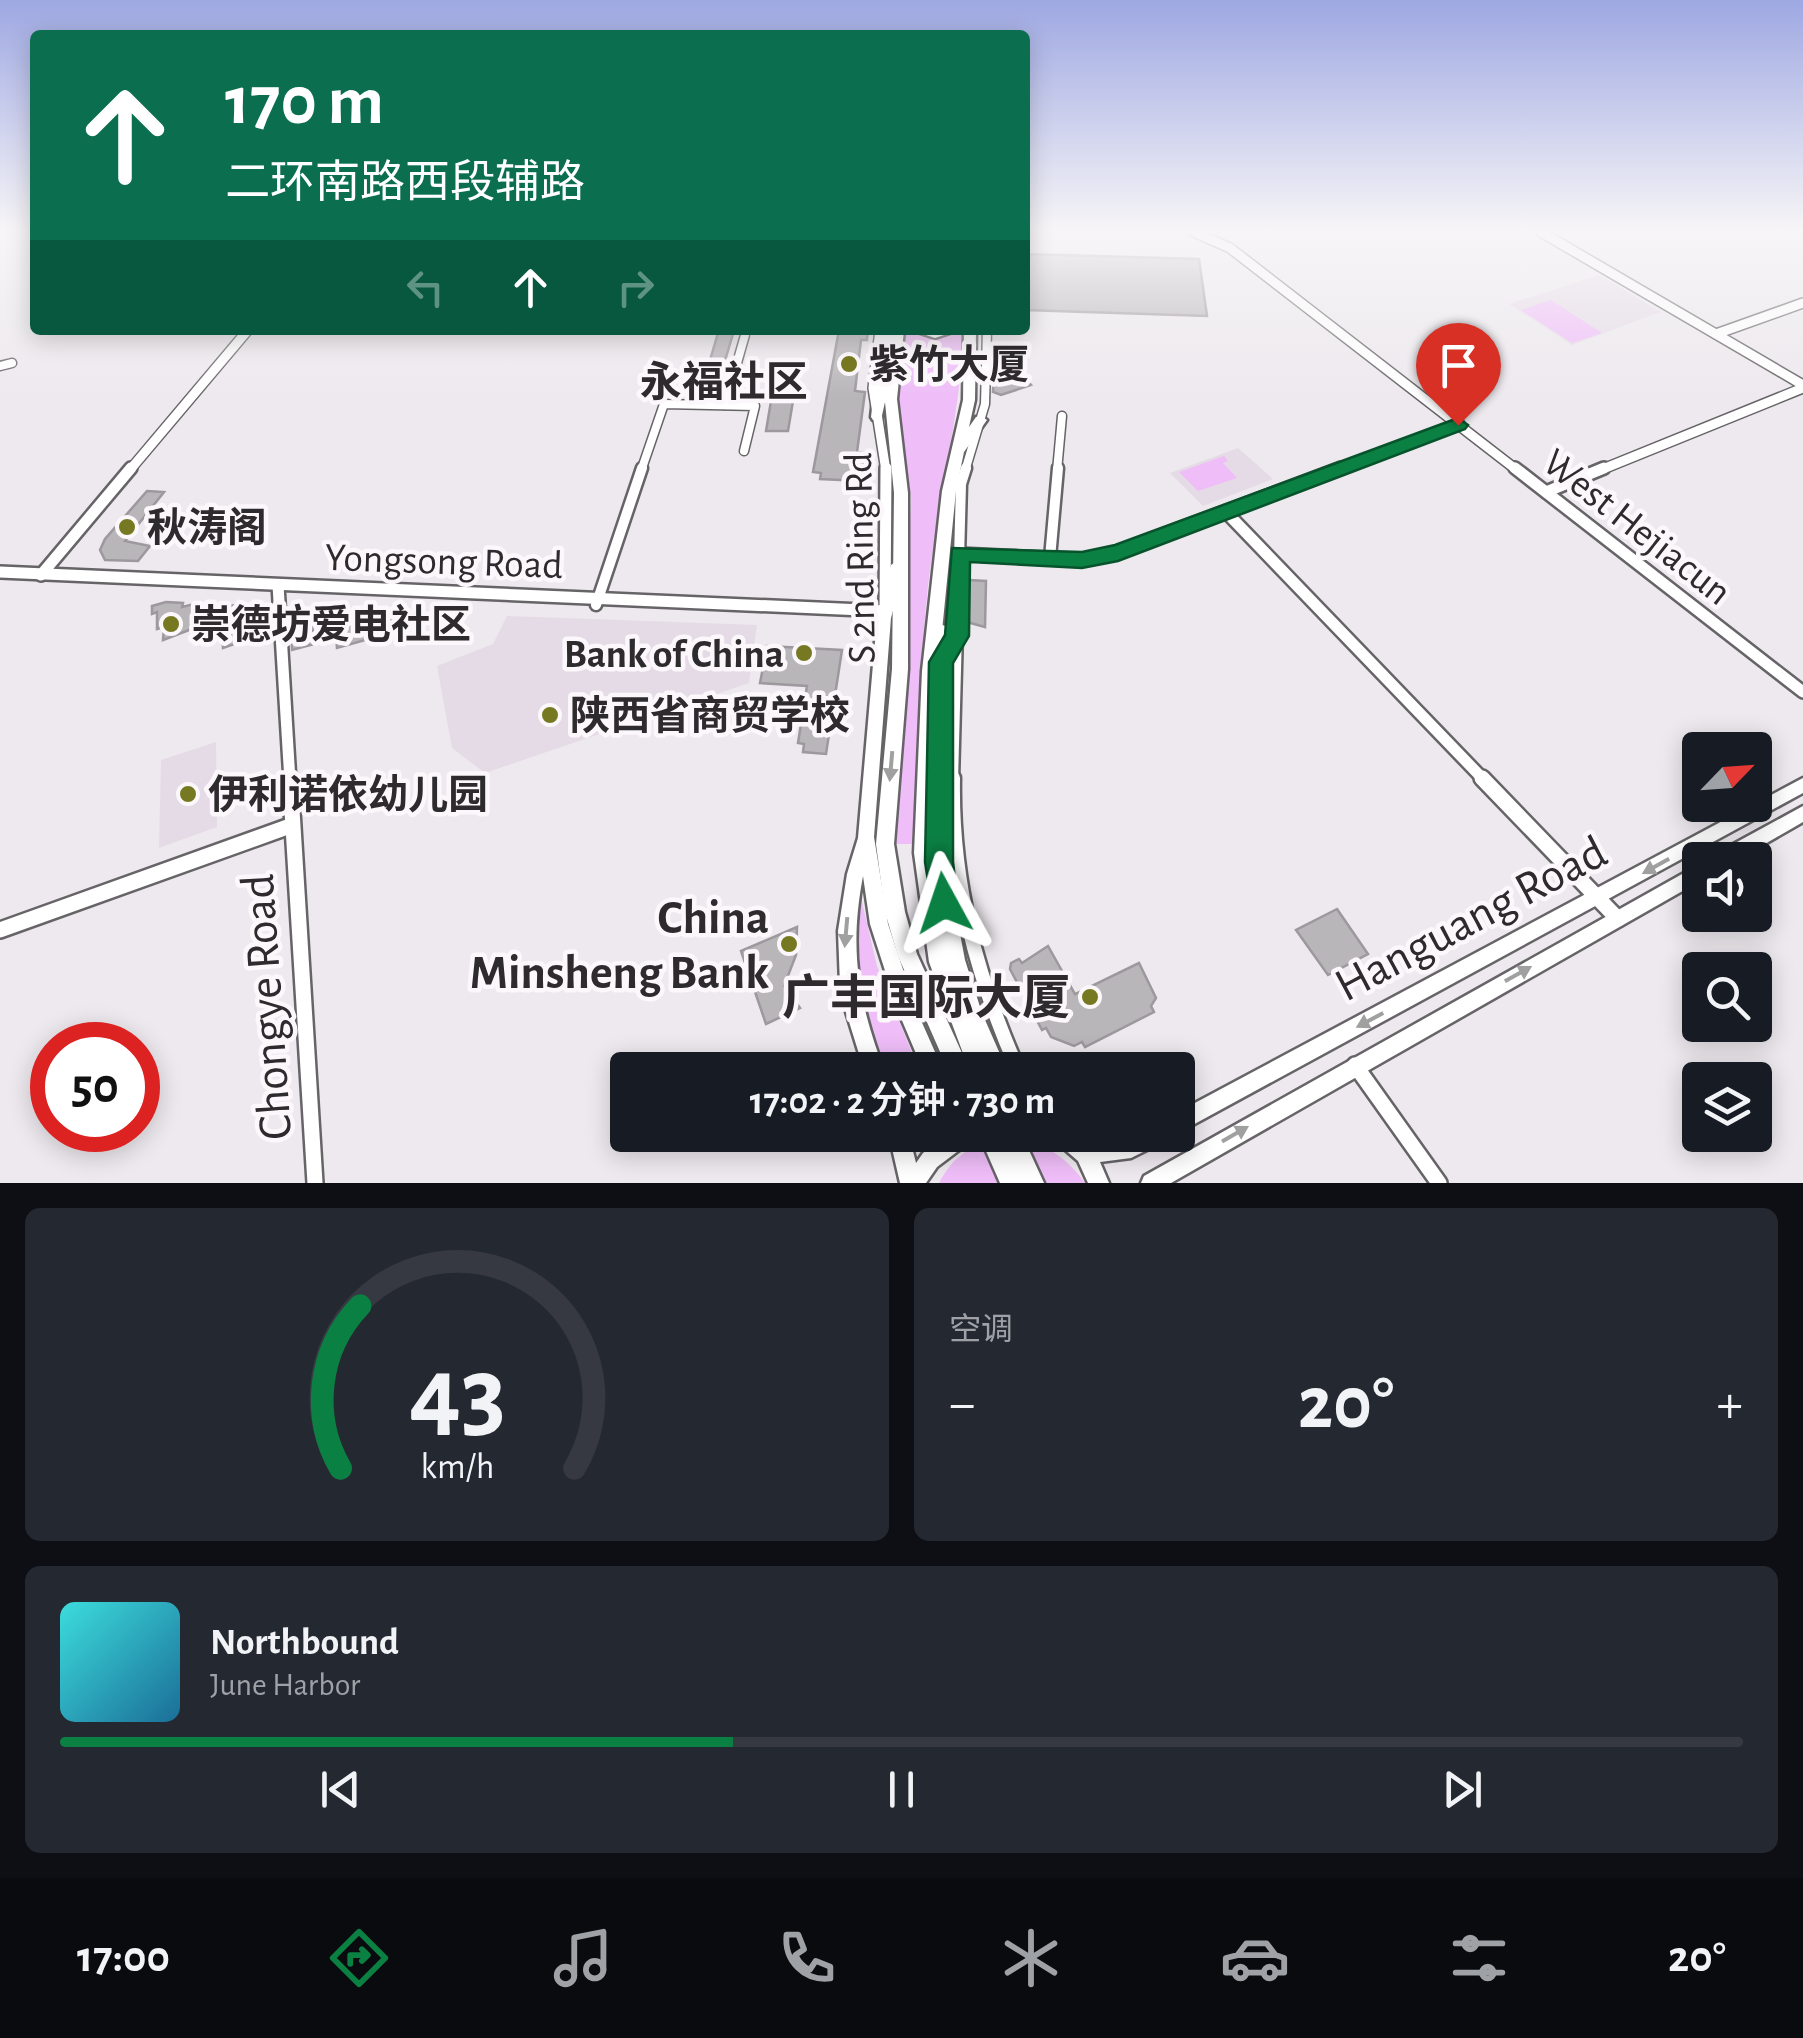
<!DOCTYPE html>
<html lang="zh">
<head>
<meta charset="utf-8">
<style>
	body { margin:0; font-family:"Alegreya Sans","Noto Sans SC",sans-serif; background:#242831; color:#f1f3f6; height:100vh; display:flex; flex-direction:column; font-size:38px; white-space:nowrap }
	* { box-sizing:border-box; margin:0 }
	p { font-size:32px; color:#9ea1a6 }
	.icon { flex:none; width:55px; height:55px; fill:none; stroke:currentColor; stroke-width:2; stroke-linecap:round; stroke-linejoin:round }
	.map { position:relative; height:1183px; overflow:hidden }
	.details { display:flex; flex-direction:column; gap:25px; padding:25px; background:#0d0f14; flex:1 }
	.details>* { flex:none }
	.banner { position:absolute; left:30px; top:30px; width:1000px; height:305px; border-radius:10px; box-shadow:0 5px 25px #0003; background:#0b6e4f; color:#fff; overflow:hidden }
	.needle { width:65px; rotate:65deg }
	.tools { position:absolute; left:1682px; top:732px; display:grid; gap:20px }
	.tools a { display:grid; place-items:center; width:90px; height:90px; border-radius:10px; background:#171b24; box-shadow:0 5px 25px #0003; font-size:50px }
	.speed { position:absolute; left:30px; top:1022px; display:flex; gap:20px; font-size:50px; font-weight:700; text-align:center }
	.speed>* { display:grid; place-content:center; width:130px; height:130px; border-radius:50%; background:#171b24; box-shadow:0 5px 25px #0003; line-height:1 }
	.speed .limit { border:15px solid #d22; background:#fff; color:#111 }
	.pin { position:absolute; display:grid; place-items:center; width:85px; height:85px; color:#fff; margin:-102px -42px; border-radius:50% 50% 50% 0; rotate:-45deg; box-shadow:0 0 10px #0007 }
	.pin .icon { rotate:45deg }
	.me { position:absolute; width:110px; margin:-55px; rotate:355deg; stroke-linejoin:round; filter:drop-shadow(0 0 8px #0008) }
	.turn { display:flex; align-items:center; gap:35px; height:210px; padding:0 30px; font-size:45px }
	.turn .icon { width:130px; height:130px; stroke-width:2.5 }
	.turn b { display:block; font-size:70px; line-height:85px }
	.lanes { display:flex; align-items:center; height:95px; padding:0 30px; background:#0003; justify-content:center; gap:50px; direction:ltr }
	.lanes .off { opacity:.35 }
	.big { font-size:75px; font-weight:600; line-height:1.1 }
	.details .widget { flex:1; display:flex; flex-direction:column; justify-content:center; gap:15px; min-width:0; padding:0 35px; border-radius:15px; background:#242831 }
	.details .dial { align-items:center; gap:0 }
	.dial svg { height:260px; overflow:visible; fill:none; stroke:#363941; stroke-width:7; stroke-linecap:round; text-anchor:middle }
	.dial text { fill:#f1f3f6; stroke:none }
	.song { display:flex; align-items:center; gap:30px }
	.cover { width:120px; height:120px; border-radius:15px; background:linear-gradient(135deg,hsl(180 70% 55%),hsl(200 70% 35%)) }
	.played { height:10px; border-radius:5px; background:linear-gradient(90deg,#0b8043 40%,#363941 40%) }
	.keys { display:flex; justify-content:space-around; direction:ltr }
	.heat { display:flex; justify-content:space-between; align-items:center; font-size:55px; direction:ltr }
	.details .tiles { flex:1; display:grid; gap:25px; grid-template-columns:1fr 1fr }
	.widget:last-child { grid-column:span 2 }
	.trip { position:absolute; left:610px; top:1052px; width:585px; height:100px; border-radius:10px; background:#171b24; box-shadow:0 5px 25px #0003; font-weight:600; line-height:100px; text-align:center }
	.tab-bar { display:flex; height:160px; justify-content:space-around; align-items:center; background:#090b0e; color:#9ea1a6 }
	.tab-bar .icon { width:70px; height:70px }
	.tab-bar .selected { color:#0b8043 }
	.tab-bar b { font-size:45px; color:#f1f3f6 }
	.map>svg:first-child { display:block }
	.built { fill:#e5dbe6 }
	.green { fill:#efbdf8 }
	.building { fill:#b9b6ba; stroke:#9c989d; stroke-width:2.5 }
	.lines { fill:none; stroke-linecap:round; stroke-linejoin:round }
	.minor-far2-casing { stroke:#676468; stroke-width:11 }
	.minor-far1-casing { stroke:#676468; stroke-width:15 }
	.minor-casing { stroke:#676468; stroke-width:19 }
	.tertiary-far2-casing { stroke:#676468; stroke-width:12 }
	.tertiary-far1-casing { stroke:#676468; stroke-width:16 }
	.tertiary-casing { stroke:#676468; stroke-width:20 }
	.secondary-casing { stroke:#676468; stroke-width:5 }
	.trunk-casing { stroke:#676468; stroke-width:5 }
	.minor-far2 { stroke:#fff; stroke-width:8 }
	.minor-far1 { stroke:#fff; stroke-width:10 }
	.minor { stroke:#fff; stroke-width:14 }
	.tertiary-far2 { stroke:#fff; stroke-width:9 }
	.tertiary-far1 { stroke:#fff; stroke-width:11 }
	.tertiary { stroke:#fff; stroke-width:15 }
	.secondary { fill:#fff; fill-rule:evenodd }
	.trunk { fill:#fff; fill-rule:evenodd }
	.oneway { fill:#a0a0a0 }
	.route { fill:#0b8043; stroke:#07532c; stroke-width:2.5 }
	.poi-dot { fill:#767921; stroke:#fbf7fb; stroke-width:4 }
	.labels { text-anchor:middle; stroke-width:9; stroke-linejoin:round; paint-order:stroke }
	.poi-label { font-size:40px; font-weight:bold; fill:#2d2b2d; stroke:#fbf7fb; text-anchor:start }
	.street-label { font-size:40px; fill:#2d2b2d; stroke:#fbf7fb }
	.neighbourhood-label { font-size:42px; font-weight:bold; fill:#2d2b2d; stroke:#fbf7fb }
	.near-poi-label { font-size:48px; font-weight:bold; fill:#2d2b2d; stroke:#fbf7fb; text-anchor:end }
	.near-street-label { font-size:48px; fill:#2d2b2d; stroke:#fbf7fb }
</style>
</head>
<body>
<div class="map">
<svg width="1803" height="1183" viewBox="0 0 1803 1183">
	<rect width="100%" height="100%" fill="#ede9ee"/>
	<!-- built -->
	<g class="built">
		<polygon points="1599,275 1661,312 1572,345 1509,304"/>
		<polygon points="1238,448 1273,479 1203,506 1170,473"/>
		<polygon points="507,616 757,625 749,683 485,773 452,748 437,666 493,644"/>
		<polygon points="216,742 217,827 159,848 161,760"/>
	</g>
	<!-- green -->
	<g class="green">
		<polygon points="1551,300 1602,333 1572,343 1521,310"/>
		<path d="M906,330L933,338L964,330C960,416 938,500 928,586C919,671 918,758 913,844H895L911,498L898,398Z"/>
		<polygon points="1224,456 1228,461 1223,463 1237,478 1198,491 1179,472"/>
		<path d="M859,889L877,966L919,1070H885C858,996 852,967 859,889Z"/>
		<path d="M1019,1136C1048,1146 1067,1158 1085,1183H939C956,1150 983,1138 1019,1136Z"/>
	</g>
	<!-- building -->
	<g class="building">
		<polygon points="1025,254 1199,259 1207,316 1025,310"/>
		<polygon points="839,330 868,330 867,340 861,340 855,391 865,392 857,452 864,453 861,481 820,479 821,473 813,472"/>
		<polygon points="718,333 733,334 715,394 700,394"/>
		<polygon points="1001,353 1031,385 1001,395 993,392 995,355"/>
		<polygon points="771,401 793,401 788,431 766,431"/>
		<polygon points="147,491 164,492 125,541 150,546 138,561 105,560 100,550 105,539"/>
		<polygon points="969,580 986,581 985,627 967,622"/>
		<polygon points="166,602 183,603 182,607 194,604 194,613 235,605 236,628 242,626 243,641 223,648 222,634 215,636 215,620 163,640 164,627 157,629 157,612 152,614 152,606"/>
		<polygon points="302,610 332,612 326,624 312,623 314,644 292,650 291,617"/>
		<polygon points="368,611 369,617 384,613 385,621 406,614 408,628 337,648 336,632 344,630 343,618"/>
		<polygon points="767,646 842,650 826,754 803,752 804,744 798,743 807,686 760,683"/>
		<polygon points="1337,909 1368,954 1328,975 1296,930"/>
		<polygon points="797,927 796,955 784,986 800,1008 766,1024 741,951"/>
		<polygon points="1048,946 1075,994 1139,963 1156,998 1151,1006 1154,1012 1085,1047 1082,1042 1074,1046 1051,1037 1046,1028 1042,1030 1010,969 1011,963 1019,959 1022,963"/>
	</g>
	<g class="lines">
		<!-- minor-far2 casing -->
		<g class="minor-far2-casing">
			<g id="minor-far2">
				<polyline points="0,366 12,363"/>
				<polyline points="725,405 745,335"/>
				<polyline points="641,471 664,404 755,406 744,451"/>
				<polyline points="965,471 985,404 987,330"/>
				<polyline points="1057,471 1062,416"/>
			</g>
		</g>
		<!-- minor-far1 casing -->
		<g class="minor-far1-casing">
			<g id="minor-far1">
				<polyline points="1050,558 1058,468"/>
				<polyline points="596,605 642,468"/>
				<polyline points="953,781 961,484 966,468"/>
			</g>
		</g>
		<!-- minor casing -->
		<g class="minor-casing">
			<path id="minor" d="M953,778C951,882 976,975 1018,1070"/>
		</g>
		<!-- tertiary-far2 casing -->
		<g class="tertiary-far2-casing">
			<g id="tertiary-far2">
				<polyline points="1194,232 1230,248 1518,471"/>
				<polyline points="1541,232 1803,385"/>
				<polyline points="880,330 873,388 886,471"/>
				<polyline points="1716,334 1803,303"/>
				<polyline points="129,471 248,330"/>
				<polyline points="1334,471 1460,424"/>
				<polyline points="1598,471 1803,388"/>
			</g>
		</g>
		<!-- tertiary-far1 casing -->
		<g class="tertiary-far1-casing">
			<g id="tertiary-far1">
				<polyline points="1515,468 1803,692"/>
				<polyline points="1546,492 1604,468"/>
				<polyline points="1226,512 1485,781"/>
				<polyline points="960,554 1081,560 1118,552 1341,468"/>
				<polyline points="0,572 885,611 886,468"/>
				<polyline points="41,575 131,468"/>
				<polyline points="278,585 290,781"/>
			</g>
		</g>
		<!-- tertiary casing -->
		<g class="tertiary-casing">
			<g id="tertiary">
				<polyline points="290,778 315,1183"/>
				<polyline points="1482,778 1618,919"/>
				<polyline points="0,930 290,826"/>
				<polyline points="1355,1065 1439,1183"/>
			</g>
		</g>
		<!-- secondary casing -->
		<g class="secondary-casing">
			<g id="secondary">
				<path d="M898,560L905,565L891,618L874,837L888,924L916,1009L943,1070H923L898,1011L870,924L863,876C849,950 858,1000 884,1070H864L846,1012L840,985L838,931L847,874L858,838L877,618L891,565Z"/>
				<path d="M940,624L945,626L947,639C952,633 954,629 962,632L964,636L947,663L949,854L955,907L965,960L982,1013L1007,1070H987C972,1034 957,999 947,961C920,854 933,739 933,630L935,626Z"/>
				<polygon points="1803,778 1803,793 1178,1133 1178,1112"/>
				<polygon points="1803,806 1803,822 1737,860 1713,860 1715,854"/>
				<polygon points="1700,864 1700,881 1171,1183 1141,1183 1144,1176"/>
				<polygon points="889,1135 909,1135 916,1163 923,1153 946,1135 973,1135 970,1142 937,1167 926,1183 900,1183"/>
				<polygon points="1053,1135 1079,1135 1088,1143 1129,1138 1135,1135 1166,1135 1163,1142 1131,1158 1100,1162 1109,1183 1088,1183 1078,1161 1056,1142"/>
			</g>
		</g>
		<!-- trunk casing -->
		<g class="trunk-casing">
			<g id="trunk">
				<polygon points="881,330 904,330 897,399 908,493 908,669 894,844 905,912 917,954 967,1064 929,962 914,853 922,671 942,491 963,400 964,330 976,330 975,400 969,427 976,417 981,416 987,420 964,452 956,491 938,671 932,853 949,962 991,1070 948,1070 898,956 885,912 876,844 892,669 894,493 885,402 881,420 873,420 871,417"/>
				<polygon points="911,330 959,330 935,338"/>
				<polygon points="979,1135 1022,1135 1044,1183 1000,1183"/>
			</g>
		</g>
		<!-- minor-far2 -->
		<use href="#minor-far2" class="minor-far2"/>
		<!-- minor-far1 -->
		<use href="#minor-far1" class="minor-far1"/>
		<!-- minor -->
		<use href="#minor" class="minor"/>
		<!-- tertiary-far2 -->
		<use href="#tertiary-far2" class="tertiary-far2"/>
		<!-- tertiary-far1 -->
		<use href="#tertiary-far1" class="tertiary-far1"/>
		<!-- tertiary -->
		<use href="#tertiary" class="tertiary"/>
		<!-- secondary -->
		<use href="#secondary" class="secondary"/>
		<!-- trunk -->
		<use href="#trunk" class="trunk"/>
	</g>
	<!-- one-way arrows -->
	<defs><path id="oneway-solid" d="M-6-.8H1V-3.2L6.5 0L1 3.2V.8H-6Z" transform="scale(2.5)"/></defs>
	<g class="oneway">
		<use href="#oneway-solid" transform="translate(891 766) rotate(95)"/>
		<use href="#oneway-solid" transform="translate(1656 866) rotate(151)"/>
		<use href="#oneway-solid" transform="translate(846 932) rotate(95)"/>
		<use href="#oneway-solid" transform="translate(1518 974) rotate(-29)"/>
		<use href="#oneway-solid" transform="translate(1370 1020) rotate(152)"/>
		<use href="#oneway-solid" transform="translate(1235 1134) rotate(-30)"/>
	</g>
	<!-- sky -->
	<linearGradient id="sky" x2="0" y2="1"><stop stop-color="#9ea8e2"/><stop offset="0.58" stop-color="#f7f5f7"/><stop offset="1" stop-color="#f7f5f7" stop-opacity="0"/></linearGradient>
	<rect width="1803" height="397" fill="url(#sky)"/>
	<!-- route -->
	<polygon class="route" points="1458,418 1468,425 1465,429 1118,561 1082,568 970,562 969,636 953,663 953,862 958,903 954,913 944,917 933,913 925,862 929,662 945,635 952,548 1082,552 1115,545"/>
	<!-- markers -->
	<g class="poi-dot">
		<circle cx="849" cy="364" r="10"/>
		<circle cx="127" cy="527" r="10"/>
		<circle cx="171" cy="624" r="10"/>
		<circle cx="804" cy="653" r="10"/>
		<circle cx="550" cy="715" r="10"/>
		<circle cx="188" cy="794" r="10"/>
		<circle cx="789" cy="944" r="10"/>
		<circle cx="1090" cy="997" r="10"/>
	</g>
	<g class="labels">
		<!-- poi labels -->
		<g class="poi-label">
			<text x="869" y="378">紫竹大厦</text>
			<text x="147" y="541">秋涛阁</text>
			<text x="191" y="638">崇德坊爱电社区</text>
			<text x="784" y="667" text-anchor="end">Bank of China</text>
			<text x="570" y="729">陕西省商贸学校</text>
			<text x="208" y="808">伊利诺依幼儿园</text>
		</g>
		<!-- street labels -->
		<g class="street-label">
			<text transform="translate(1638 526) rotate(38)" y="14">West Hejiacun</text>
			<text transform="translate(859 558) rotate(-91)" y="14">S 2nd Ring Rd</text>
			<text transform="translate(444 560) rotate(2)" y="14">Yongsong Road</text>
		</g>
		<!-- neighbourhood labels -->
		<g class="neighbourhood-label">
			<text x="724" y="396">永福社区</text>
		</g>
		<!-- near-poi labels -->
		<g class="near-poi-label">
			<text x="769" y="933">China<tspan x="769" dy="55">Minsheng Bank</tspan></text>
			<text x="1070" y="1014">广丰国际大厦</text>
		</g>
		<!-- near-street labels -->
		<g class="near-street-label">
			<text transform="translate(1470 917) rotate(-28)" y="17">Hanguang Road</text>
			<text transform="translate(265 1007) rotate(-94)" y="17">Chongye Road</text>
		</g>
	</g>
</svg>
<div class="tools">
<a><svg class="needle" viewBox="-14 -14 28 28"><path d="M0-13l5 13h-10z" fill="#e53935"/><path d="M0 13l5-13h-10z" fill="#9ea1a6"/></svg></a>
<a><svg class="icon" aria-label="sound" viewBox="0 0 24 24"><path d="M4 9h4l5-4v14l-5-4H4zM17 9q2 3 0 6"/></svg></a>
<a><svg class="icon" aria-label="search" viewBox="0 0 24 24"><circle cx="10" cy="10" r="6"/><path d="M15 15l6 6"/></svg></a>
<a><svg class="icon" aria-label="layers" viewBox="0 0 24 24"><path d="M12 4l9 5-9 5-9-5zM3 14l9 5 9-5"/></svg></a>
</div>
<div class="speed"><div class="limit">50</div></div>
<div class="pin" style="left:1458px;top:425px;background:#d93025"><svg class="icon" aria-label="arrive" viewBox="0 0 24 24"><path d="M6 21V4h12l-3 4 3 4H6"/></svg></div>
<svg class="me" style="left:944px;top:903px" viewBox="-20 -20 40 40"><path d="M0-17L14 15 0 8-14 15z" fill="#0b8043" stroke="#fff" stroke-width="4"/></svg>
<div class="trip">17:02 · 2 分钟 · 730 m</div>
<div class="banner">
<div class="turn"><svg class="icon" aria-label="ahead" viewBox="0 0 24 24"><path d="M12 20V5M6 11l6-6 6 6"/></svg><div><b>170 m</b>二环南路西段辅路</div></div>
<div class="lanes"><svg class="icon off" aria-label="left" viewBox="0 0 24 24"><path d="M17 20v-9H6M10 6l-5 5 5 5"/></svg><svg class="icon" aria-label="ahead" viewBox="0 0 24 24"><path d="M12 20V5M6 11l6-6 6 6"/></svg><svg class="icon off" aria-label="right" viewBox="0 0 24 24"><path d="M7 20v-9h11M14 6l5 5-5 5"/></svg></div>
</div>
</div>
<section class="details">
<div class="tiles">
<div class="widget dial"><svg viewBox="0 0 100 80">
<path d="M14 69A42 42 0 1 1 86 69"/>
<path d="M14 69A42 42 0 0 1 20 19" stroke="#0b8043"/>
<text x="50" y="56" font-size="32" font-weight="700">43</text>
<text x="50" y="72" font-size="11">km/h</text>
</svg></div>
<div class="widget"><p>空调</p>
<div class="heat"><a>−</a><b class="big">20°</b><a>+</a></div>
</div>
<div class="widget">
<div class="song"><i class="cover"></i><div><b>Northbound</b><p>June Harbor</p></div></div>
<div class="played"></div>
<div class="keys"><svg class="icon" aria-label="previous" viewBox="0 0 24 24"><path d="M18 5L8 12l10 7zM5 5v14"/></svg><svg class="icon" aria-label="pause" viewBox="0 0 24 24"><path d="M8 5v14M16 5v14"/></svg><svg class="icon" aria-label="next" viewBox="0 0 24 24"><path d="M6 5l10 7-10 7zM19 5v14"/></svg></div>
</div>
</div>
</section>
<nav class="tab-bar">
<b>17:00</b>
<svg class="icon selected" aria-label="directions" viewBox="0 0 24 24"><path d="M12 3l9 9-9 9-9-9zM9 14v-3h6M13 9l2 2-2 2"/></svg>
<svg class="icon" aria-label="music" viewBox="0 0 24 24"><path d="M9 18V5l10-2v13"/><circle cx="6" cy="18" r="3"/><circle cx="16" cy="16" r="3"/></svg>
<svg class="icon" aria-label="phone" viewBox="0 0 24 24"><path d="M5 4h4l2 5-3 2q2 4 5 5l2-3 5 2v4C11 20 4 13 5 4z"/></svg>
<svg class="icon" aria-label="climate" viewBox="0 0 24 24"><path d="M12 3v18M4 7l16 10M4 17L20 7"/></svg>
<svg class="icon" aria-label="car" viewBox="0 0 24 24"><path d="M5 17H2v-5l4-1 3-4h7l3 4 3 1v5h-3M9 17h6M6 11h13"/><circle cx="7" cy="17" r="2"/><circle cx="17" cy="17" r="2"/></svg>
<svg class="icon" aria-label="filters" viewBox="0 0 24 24"><path d="M4 7h16M4 17h16"/><circle cx="9" cy="7" r="2"/><circle cx="15" cy="17" r="2"/></svg>
<b>20°</b>
</nav>
</body>
</html>
